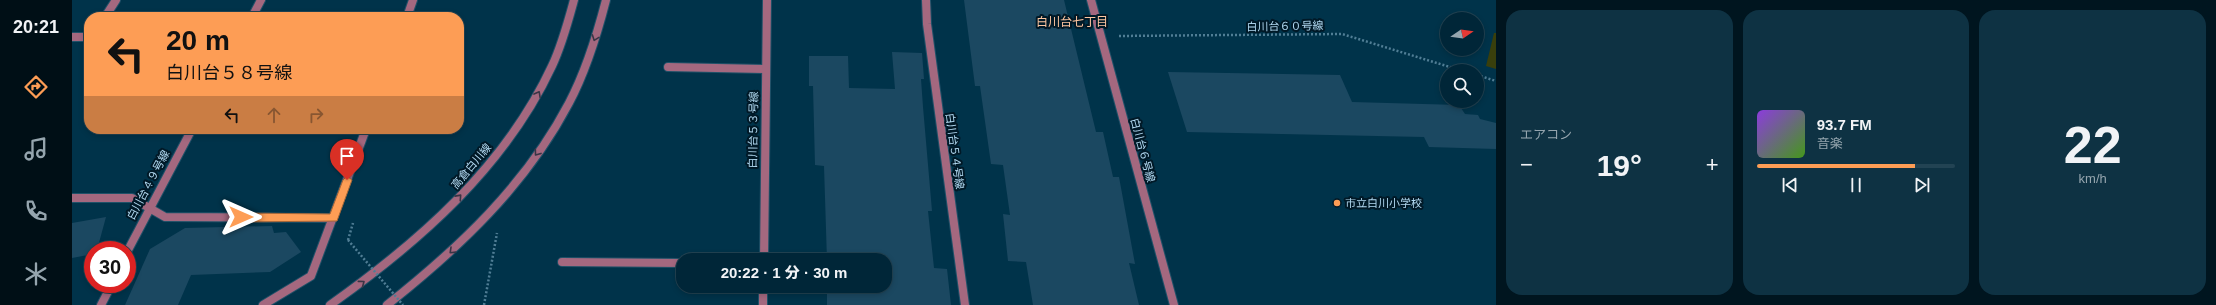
<!DOCTYPE html>
<html lang="ja">
<head>
<meta charset="utf-8">
<style>
	body { margin:0; font-family:Helvetica,"Noto Sans JP",sans-serif; background:#0e3243; color:#f1f3f6; height:100vh; display:flex; flex-direction:column; font-size:15px; white-space:nowrap }
	* { box-sizing:border-box; margin:0 }
	p { font-size:13px; color:#95a5ae }
	.icon { flex:none; width:22px; height:22px; fill:none; stroke:currentColor; stroke-width:2; stroke-linecap:round; stroke-linejoin:round }
	.map { position:relative; flex:1; overflow:hidden }
	.panel { display:flex; flex-direction:column; gap:10px; padding:10px; background:#00151f; width:720px }
	.panel>* { flex:none }
	.guide { position:absolute; left:12px; top:12px; width:380px; height:122px; border-radius:16px; box-shadow:0 2px 6px #0003,0 0 0 1px #224353; background:#fd9d55; color:#111; overflow:hidden }
	.needle { width:26px; rotate:77deg }
	.controls { position:absolute; left:1368px; top:12px; display:grid; gap:8px }
	.controls a { display:grid; place-items:center; width:44px; height:44px; border-radius:50%; background:#002638; box-shadow:0 2px 6px #0003,0 0 0 1px #224353; font-size:20px }
	.speed { position:absolute; left:12px; top:241px; display:flex; gap:8px; font-size:20px; font-weight:700; text-align:center }
	.speed>* { display:grid; place-content:center; width:52px; height:52px; border-radius:50%; background:#002638; box-shadow:0 2px 6px #0003,0 0 0 1px #224353; line-height:1 }
	.speed .limit { border:6px solid #d22; background:#fff; color:#111 }
	.pin { position:absolute; display:grid; place-items:center; width:34px; height:34px; color:#fff; margin:-41px -17px; border-radius:50% 50% 50% 0; rotate:-45deg; box-shadow:0 0 4px #0007 }
	.pin .icon { rotate:45deg }
	.me { position:absolute; width:44px; margin:-22px; rotate:90deg; stroke-linejoin:round; filter:drop-shadow(0 0 3px #0008) }
	.turn { display:flex; align-items:center; gap:14px; height:84px; padding:0 16px; font-size:18px }
	.turn .icon { width:52px; height:52px; stroke-width:2.5 }
	.turn b { display:block; font-size:28px; line-height:34px }
	.lanes { display:flex; align-items:center; height:38px; padding:0 16px; background:#0003; justify-content:center; gap:20px; direction:ltr }
	.lanes .off { opacity:.35 }
	.big { font-size:30px; font-weight:800; line-height:1.1 }
	.panel .tile { flex:1; display:flex; flex-direction:column; justify-content:center; gap:6px; min-width:0; padding:0 14px; border-radius:16px; background:#0e3243 }
	.panel .dial { align-items:center; gap:0 }
	.dial b { font-size:52px; line-height:1 }
	.song { display:flex; align-items:center; gap:12px }
	.cover { width:48px; height:48px; border-radius:6px; background:linear-gradient(135deg,hsl(270 70% 55%),hsl(100 70% 35%)) }
	.played { height:4px; border-radius:2px; background:linear-gradient(90deg,#fd9d55 80%,#224353 80%) }
	.keys { display:flex; justify-content:space-around; direction:ltr }
	.heat { display:flex; justify-content:space-between; align-items:center; font-size:22px; direction:ltr }
	.panel .tiles { flex:1; display:grid; gap:10px; grid-template-columns:repeat(3,1fr) }
	.trip { position:absolute; left:604px; top:253px; width:216px; height:40px; border-radius:16px; background:#002638; box-shadow:0 2px 6px #0003,0 0 0 1px #224353; font-weight:800; line-height:40px; text-align:center }
	main { display:flex; flex:1; min-height:0 }
	.tab-bar { display:flex; flex-direction:column; width:72px; justify-content:space-around; align-items:center; background:#000f16; color:#95a5ae }
	.tab-bar .icon { width:28px; height:28px }
	.tab-bar .on { color:#fd9d55 }
	.tab-bar b { font-size:18px; color:#f1f3f6 }
	.map>svg:first-child { display:block }
	.green { fill:#393f0c }
	.building { fill:#1b4861 }
	.lines { fill:none; stroke-linecap:round; stroke-linejoin:round }
	.minor-casing { stroke:#205168; stroke-width:10 }
	.tertiary-casing { stroke:#205168; stroke-width:10 }
	.path { stroke:#507e95; stroke-width:2.5; stroke-dasharray:2 2; stroke-linecap:butt }
	.minor { stroke:#a4687f; stroke-width:8 }
	.tertiary { stroke:#a4687f; stroke-width:8 }
	.path-bridge { stroke:#507e95; stroke-width:2.5; stroke-dasharray:2 2; stroke-linecap:butt }
	.oneway { stroke:#393546 }
	.route { fill:#fd9d55; stroke:#a46637 }
	.poi-dot { fill:#fd9d55; stroke:#001927; stroke-width:1.5 }
	.labels { text-anchor:middle; stroke-width:4; stroke-linejoin:round; paint-order:stroke }
	.street-label { font-size:11px; fill:#b1d9f1; stroke:#001927 }
	.poi-label { font-size:11px; fill:#b1d9f1; stroke:#001927; text-anchor:start }
	.neighbourhood-label { font-size:12px; fill:#fdc6a1; stroke:#001927 }
</style>
</head>
<body>
<main>
<nav class="tab-bar">
<b>20:21</b>
<svg class="icon on" aria-label="directions" viewBox="0 0 24 24"><path d="M12 3l9 9-9 9-9-9zM9 14v-3h6M13 9l2 2-2 2"/></svg>
<svg class="icon" aria-label="music" viewBox="0 0 24 24"><path d="M9 18V5l10-2v13"/><circle cx="6" cy="18" r="3"/><circle cx="16" cy="16" r="3"/></svg>
<svg class="icon" aria-label="phone" viewBox="0 0 24 24"><path d="M5 4h4l2 5-3 2q2 4 5 5l2-3 5 2v4C11 20 4 13 5 4z"/></svg>
<svg class="icon" aria-label="climate" viewBox="0 0 24 24"><path d="M12 3v18M4 7l16 10M4 17L20 7"/></svg>
</nav>
<div class="map">
<svg width="1424" height="305" viewBox="0 0 1424 305">
	<rect width="100%" height="100%" fill="#00334a"/>
	<!-- green -->
	<polygon class="green" points="1422,33 1424,33 1424,69 1414,66"/>
	<!-- building -->
	<g class="building">
		<polygon points="892,0 992,0 1024,132 1031,132 1041,177 1047,177 1063,264 1057,263 1067,305 961,305 954,262 936,261 931,214 938,215 931,165 919,164 908,86 903,86"/>
		<polygon points="820,52 850,53 852,79 849,79 851,107 860,211 856,211 862,268 875,269 879,305 755,305 755,286 813,286 813,260 755,260 752,166 743,165 741,86 737,86 737,56 776,56 777,88 823,89"/>
		<polygon points="1096,72 1268,75 1280,102 1387,105 1393,114 1406,115 1408,119 1424,123 1424,149 1357,147 1352,137 1115,132"/>
		<polygon points="34,217 25,250 21,250 21,254 0,258 0,223"/>
		<polygon points="200,226 202,233 214,232 229,252 198,272 119,275 106,305 53,305 78,249 113,228"/>
	</g>
	<g class="lines">
		<!-- minor casing -->
		<g class="minor-casing">
			<g id="minor">
				<polyline points="854,0 855,24 893,305"/>
				<polyline points="33,17 44,0"/>
				<polyline points="180,17 189,0"/>
				<polyline points="335,17 341,0"/>
				<polyline points="0,37 17,37"/>
				<polyline points="596,67 694,69"/>
				<polyline points="0,198 60,198 93,217 261,218"/>
				<polyline points="55,252 120,129"/>
				<polyline points="692,260 695,0"/>
				<polyline points="490,262 611,263"/>
				<polyline points="691,286 691,305"/>
				<polyline points="29,305 40,284"/>
				<polyline points="191,305 239,276 294,129"/>
			</g>
		</g>
		<!-- tertiary casing -->
		<g class="tertiary-casing">
			<g id="tertiary">
				<polyline points="1019,0 1102,305"/>
				<path d="M258,305C347,242 433,167 480,66C490,45 496,22 502,0"/>
				<path d="M315,305C387,248 454,185 497,103C514,71 525,35 534,0"/>
			</g>
		</g>
		<!-- path -->
		<g class="path">
			<polyline points="1047,36 1270,34 1391,71"/>
			<polyline points="1405,75 1424,81"/>
			<polyline points="276,240 281,223"/>
			<polyline points="412,305 425,233"/>
		</g>
		<!-- minor -->
		<use href="#minor" class="minor"/>
		<!-- tertiary -->
		<use href="#tertiary" class="tertiary"/>
		<!-- path-bridge -->
		<polyline class="path-bridge" points="276,240 331,305"/>
	</g>
	<!-- one-way arrows -->
	<defs><path id="oneway-chevron" d="M-2-3.5L2.5 0L-2 3.5" fill="none" stroke-width="1.6" stroke-linecap="round" stroke-linejoin="round"/></defs>
	<g class="oneway">
		<use href="#oneway-chevron" transform="translate(523 38) rotate(110)"/>
		<use href="#oneway-chevron" transform="translate(466 94) rotate(-61)"/>
		<use href="#oneway-chevron" transform="translate(465 153) rotate(126)"/>
		<use href="#oneway-chevron" transform="translate(387 197) rotate(-48)"/>
		<use href="#oneway-chevron" transform="translate(380 251) rotate(136)"/>
		<use href="#oneway-chevron" transform="translate(290 283) rotate(-37)"/>
	</g>
	<!-- route -->
	<polygon class="route" points="275,176 280,180 265,221 169,222 165,217 169,213 258,214 271,180"/>
	<!-- markers -->
	<circle class="poi-dot" cx="1265" cy="203" r="4"/>
	<g class="labels">
		<!-- street labels -->
		<g class="street-label">
			<text transform="translate(1213 26) rotate(-1)" y="4">白川台６０号線</text>
			<text transform="translate(681 130) rotate(-89)" y="4">白川台５３号線</text>
			<text transform="translate(1071 150) rotate(75)" y="4">白川台６号線</text>
			<text transform="translate(883 151) rotate(82)" y="4">白川台５４号線</text>
			<text transform="translate(399 166) rotate(-50)" y="4">高倉白川線</text>
			<text transform="translate(76 185) rotate(-62)" y="4">白川台４９号線</text>
		</g>
		<!-- poi labels -->
		<g class="poi-label">
			<text x="1273" y="207">市立白川小学校</text>
		</g>
		<!-- neighbourhood labels -->
		<g class="neighbourhood-label">
			<text x="1000" y="26">白川台七丁目</text>
		</g>
	</g>
</svg>
<div class="controls">
<a><svg class="needle" viewBox="-14 -14 28 28"><path d="M0-13l5 13h-10z" fill="#e53935"/><path d="M0 13l5-13h-10z" fill="#95a5ae"/></svg></a>
<a><svg class="icon" aria-label="search" viewBox="0 0 24 24"><circle cx="10" cy="10" r="6"/><path d="M15 15l6 6"/></svg></a>
</div>
<div class="speed"><div class="limit">30</div></div>
<div class="pin" style="left:275px;top:180px;background:#d93025"><svg class="icon" aria-label="arrive" viewBox="0 0 24 24"><path d="M6 21V4h12l-3 4 3 4H6"/></svg></div>
<svg class="me" style="left:169px;top:217px" viewBox="-20 -20 40 40"><path d="M0-17L14 15 0 8-14 15z" fill="#fd9d55" stroke="#fff" stroke-width="4"/></svg>
<div class="trip">20:22 · 1 分 · 30 m</div>
<div class="guide">
<div class="turn"><svg class="icon" aria-label="left" viewBox="0 0 24 24"><path d="M17 20v-9H6M10 6l-5 5 5 5"/></svg><div><b>20 m</b>白川台５８号線</div></div>
<div class="lanes"><svg class="icon" aria-label="left" viewBox="0 0 24 24"><path d="M17 20v-9H6M10 6l-5 5 5 5"/></svg><svg class="icon off" aria-label="ahead" viewBox="0 0 24 24"><path d="M12 20V5M6 11l6-6 6 6"/></svg><svg class="icon off" aria-label="right" viewBox="0 0 24 24"><path d="M7 20v-9h11M14 6l5 5-5 5"/></svg></div>
</div>
</div>
<section class="panel">
<div class="tiles">
<div class="tile"><p>エアコン</p>
<div class="heat"><a>−</a><b class="big">19°</b><a>+</a></div>
</div>
<div class="tile">
<div class="song"><i class="cover"></i><div><b>93.7 FM</b><p>音楽</p></div></div>
<div class="played"></div>
<div class="keys"><svg class="icon" aria-label="previous" viewBox="0 0 24 24"><path d="M18 5L8 12l10 7zM5 5v14"/></svg><svg class="icon" aria-label="pause" viewBox="0 0 24 24"><path d="M8 5v14M16 5v14"/></svg><svg class="icon" aria-label="next" viewBox="0 0 24 24"><path d="M6 5l10 7-10 7zM19 5v14"/></svg></div>
</div>
<div class="tile dial"><b>22</b><p>km/h</p></div>
</div>
</section>
</main>
</body>
</html>
